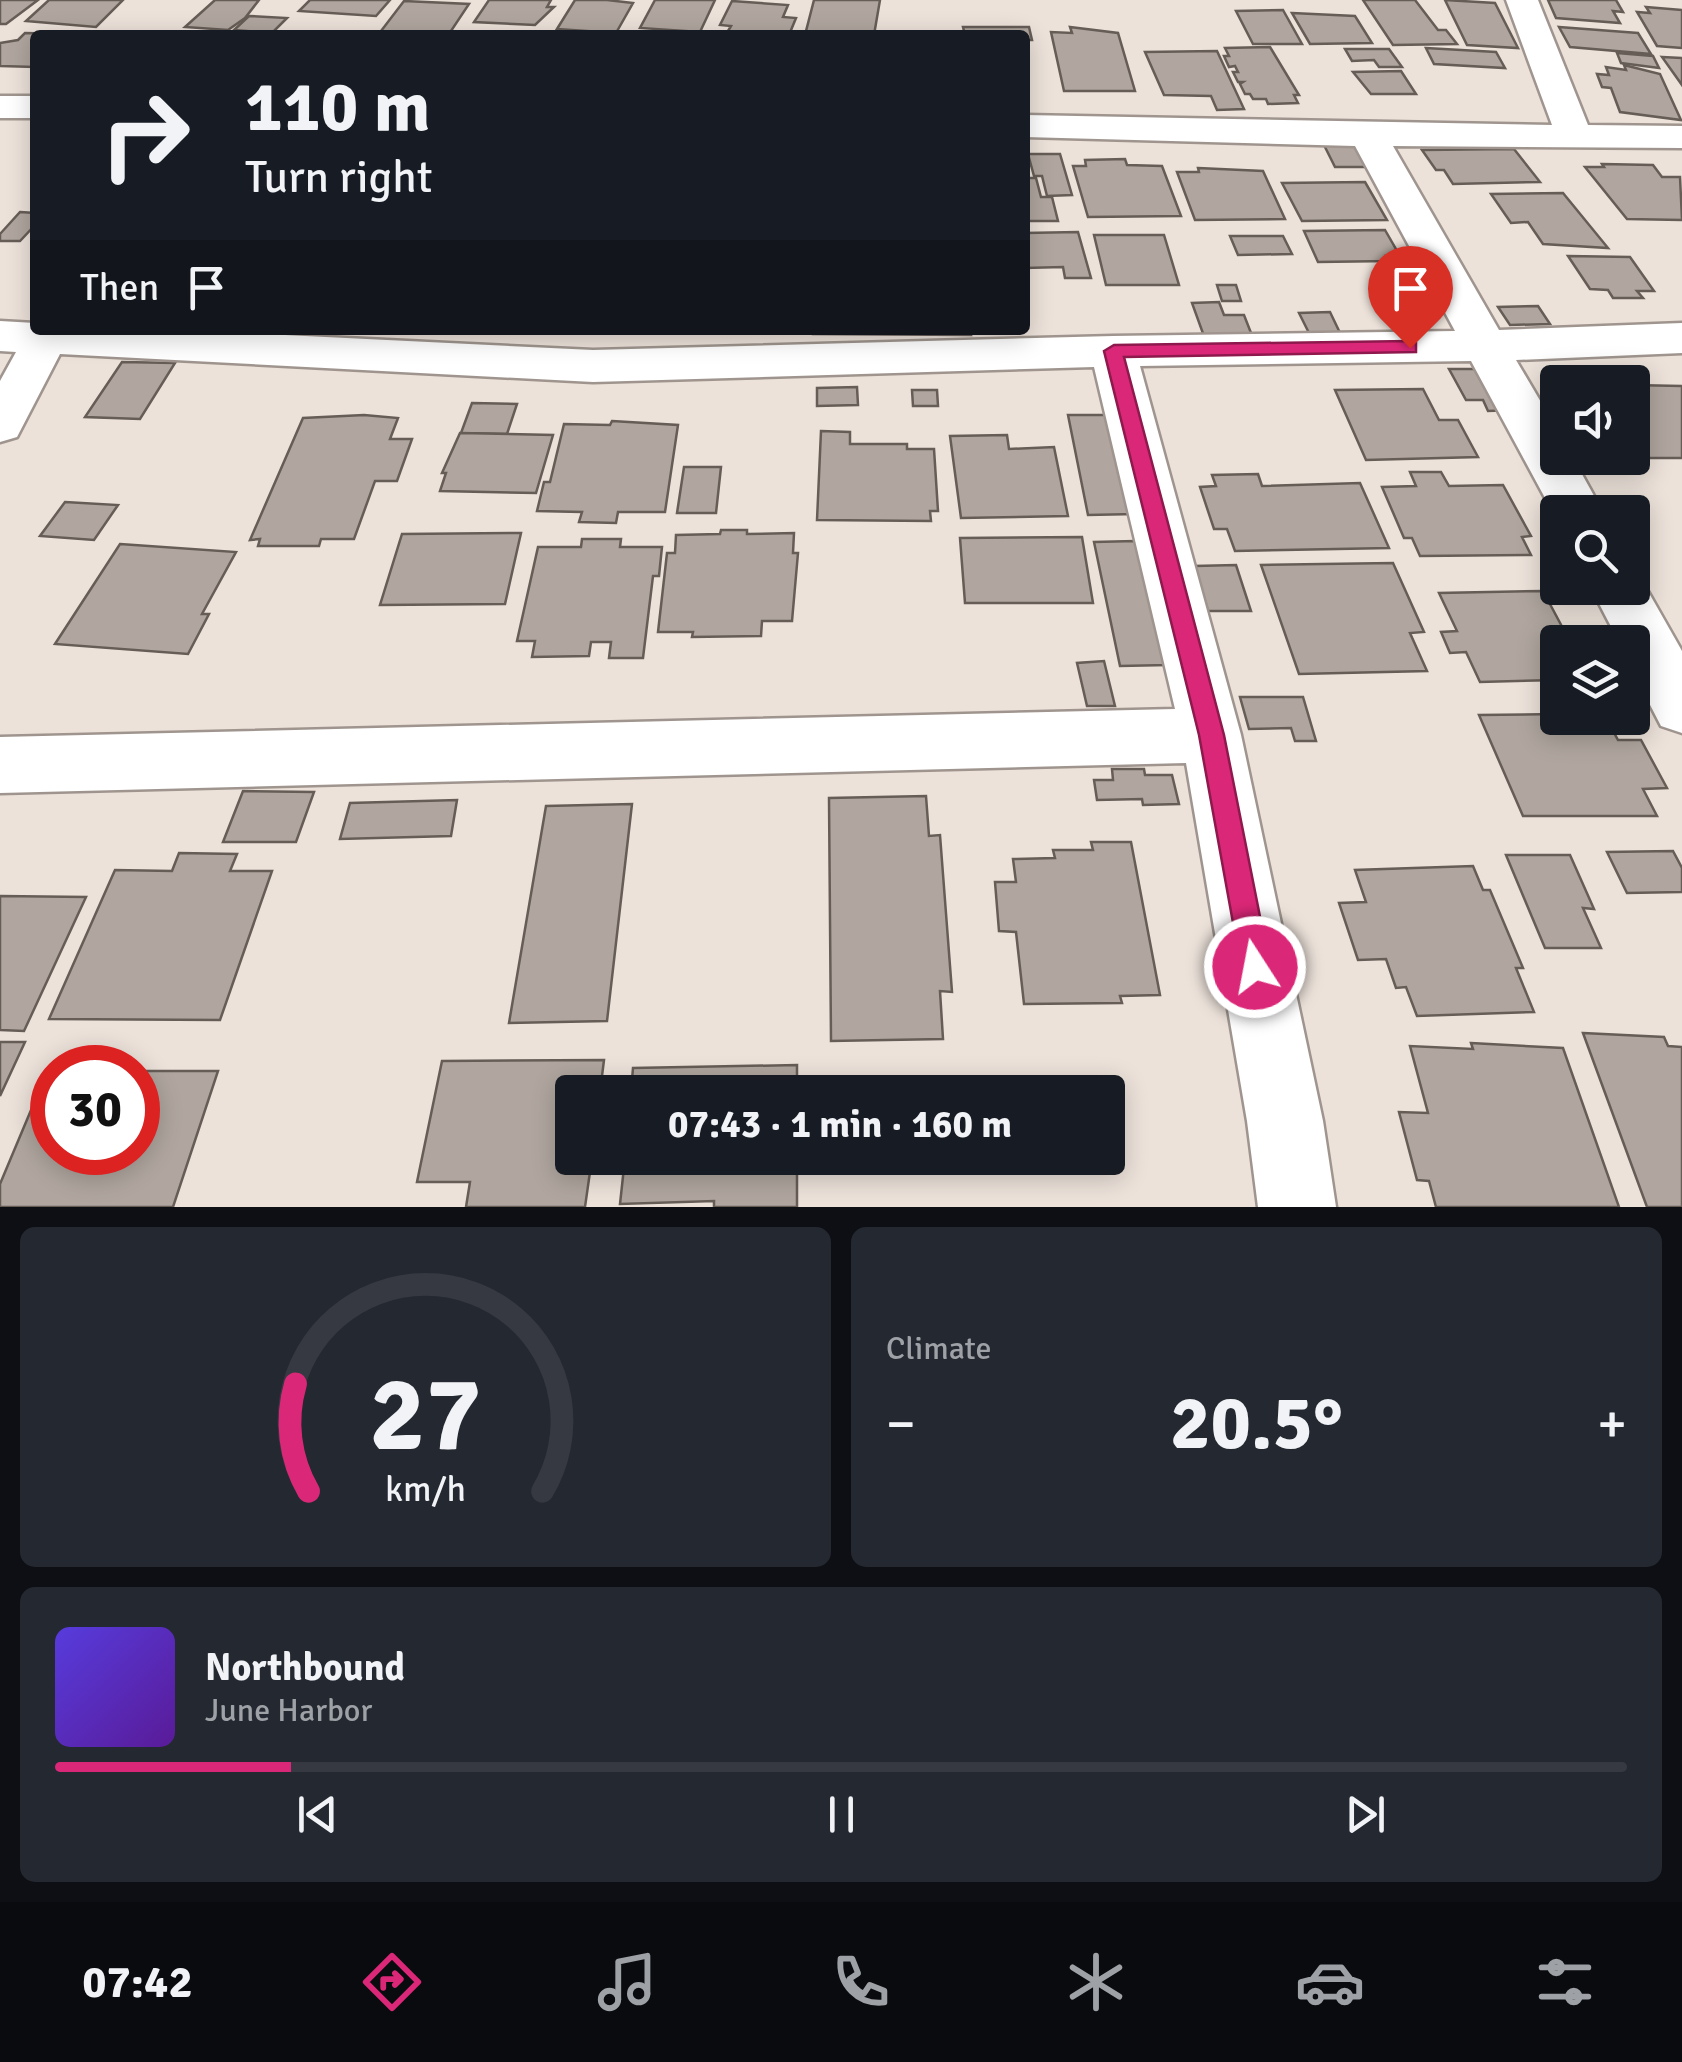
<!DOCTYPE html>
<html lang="en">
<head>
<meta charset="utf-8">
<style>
	body { margin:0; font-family:Signika,sans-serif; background:#242831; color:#f1f3f6; height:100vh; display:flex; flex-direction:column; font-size:38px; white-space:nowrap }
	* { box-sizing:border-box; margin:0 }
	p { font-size:32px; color:#9ea1a6 }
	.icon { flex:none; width:55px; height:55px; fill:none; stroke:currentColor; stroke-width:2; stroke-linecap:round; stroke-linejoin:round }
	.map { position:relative; height:1207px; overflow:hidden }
	.details { display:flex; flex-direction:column; gap:20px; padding:20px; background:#0d0f14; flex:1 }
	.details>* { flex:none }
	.banner { position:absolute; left:30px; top:30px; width:1000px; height:305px; border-radius:10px; box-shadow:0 5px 25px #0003; background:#171b24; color:#f1f3f6; overflow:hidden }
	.controls { position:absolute; left:1540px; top:365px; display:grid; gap:20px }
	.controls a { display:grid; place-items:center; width:110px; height:110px; border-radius:10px; background:#171b24; box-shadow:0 5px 25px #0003; font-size:50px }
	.speed { position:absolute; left:30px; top:1045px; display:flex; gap:20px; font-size:50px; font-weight:700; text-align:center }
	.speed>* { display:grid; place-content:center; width:130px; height:130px; border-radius:50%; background:#171b24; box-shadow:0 5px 25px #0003; line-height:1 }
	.speed .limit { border:15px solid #d22; background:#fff; color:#111 }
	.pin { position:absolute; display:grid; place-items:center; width:85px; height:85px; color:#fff; margin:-102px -42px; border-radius:50% 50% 50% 0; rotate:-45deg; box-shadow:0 0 10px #0007 }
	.pin .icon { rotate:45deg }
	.me { position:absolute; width:110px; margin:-55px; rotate:349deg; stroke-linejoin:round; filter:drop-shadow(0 0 8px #0008) }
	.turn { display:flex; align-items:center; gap:35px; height:210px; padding:0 50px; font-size:45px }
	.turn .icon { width:130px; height:130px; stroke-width:2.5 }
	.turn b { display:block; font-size:70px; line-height:85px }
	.then { display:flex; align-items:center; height:95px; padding:0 50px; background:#0003; gap:20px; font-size:38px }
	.big { font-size:75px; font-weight:700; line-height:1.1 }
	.details .tile { flex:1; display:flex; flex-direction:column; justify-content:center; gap:15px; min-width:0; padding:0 35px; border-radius:15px; background:#242831 }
	.details .dial { align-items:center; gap:0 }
	.dial svg { height:260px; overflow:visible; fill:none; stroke:#363941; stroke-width:7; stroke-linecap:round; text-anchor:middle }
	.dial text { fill:#f1f3f6; stroke:none }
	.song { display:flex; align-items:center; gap:30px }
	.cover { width:120px; height:120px; border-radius:15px; background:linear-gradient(135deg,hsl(250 70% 55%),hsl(270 70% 35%)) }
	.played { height:10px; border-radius:5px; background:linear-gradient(90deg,#db2777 15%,#363941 15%) }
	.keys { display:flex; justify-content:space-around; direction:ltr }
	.heat { display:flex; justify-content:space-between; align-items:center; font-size:55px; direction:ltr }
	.details .tiles { flex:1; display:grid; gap:20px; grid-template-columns:1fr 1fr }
	.tile:last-child { grid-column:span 2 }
	.trip { position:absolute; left:555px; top:1075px; width:570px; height:100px; border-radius:10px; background:#171b24; box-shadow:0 5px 25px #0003; font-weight:700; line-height:100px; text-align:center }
	.tabs { display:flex; height:160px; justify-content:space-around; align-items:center; background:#090b0e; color:#9ea1a6 }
	.tabs .icon { width:70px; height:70px }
	.tabs .active { color:#db2777 }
	.tabs b { font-size:45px; color:#f1f3f6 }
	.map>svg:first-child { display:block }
	.building { fill:#b0a69f; stroke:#665d57; stroke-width:2.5 }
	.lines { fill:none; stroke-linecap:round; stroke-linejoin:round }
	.minor-casing { stroke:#9f958e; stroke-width:5 }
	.minor { fill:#fff; fill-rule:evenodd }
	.route { fill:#db2777; stroke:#8e194d; stroke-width:2.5 }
</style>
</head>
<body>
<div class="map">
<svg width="1682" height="1207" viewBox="0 0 1682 1207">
	<rect width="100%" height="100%" fill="#ece2da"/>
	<!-- building -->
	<g class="building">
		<polygon points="0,0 38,0 6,24 0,24"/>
		<polygon points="49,0 123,0 96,27 26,21"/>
		<polygon points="215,0 259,0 245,18 228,30 185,27"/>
		<polygon points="310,0 390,0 376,16 299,11"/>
		<polygon points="489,0 551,0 547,7 554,7 535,25 474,22"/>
		<polygon points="575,0 607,0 633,3 616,33 557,29"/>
		<polygon points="655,0 715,0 700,32 640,28"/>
		<polygon points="814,0 880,0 874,35 805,35"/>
		<polygon points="1363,0 1415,0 1438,30 1446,30 1457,44 1393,45"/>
		<polygon points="1445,0 1495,3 1518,48 1467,45"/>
		<polygon points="1548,0 1616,0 1623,12 1613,11 1620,23 1556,18"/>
		<polygon points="404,1 469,4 449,34 381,31"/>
		<polygon points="732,1 788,5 783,17 796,18 789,35 728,31 731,26 720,25"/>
		<polygon points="1646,7 1682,10 1682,48 1657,46 1637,12 1650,13"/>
		<polygon points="1283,10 1302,44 1253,44 1236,11"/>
		<polygon points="1292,13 1355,16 1372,43 1310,44"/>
		<polygon points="249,16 287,18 272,33 234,30"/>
		<polygon points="963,27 1029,27 1032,40 1025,40 1025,35 965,35"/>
		<polygon points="1070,27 1118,33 1135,91 1064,91 1051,32 1072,33"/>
		<polygon points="1559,27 1638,33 1651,54 1570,47"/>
		<polygon points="25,33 68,34 35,35 35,67 0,66 0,43 18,40"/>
		<polygon points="1270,47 1299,95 1294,95 1298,103 1268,104 1266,99 1253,99 1250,94 1245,94 1240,84 1243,82 1238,82 1233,72 1238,72 1235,66 1229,67 1224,56 1229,56 1225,48"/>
		<polygon points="1426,48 1496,52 1505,68 1434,64"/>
		<polygon points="1345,49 1389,49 1402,67 1379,67 1374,60 1352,61"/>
		<polygon points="1217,51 1244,109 1217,110 1211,96 1164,95 1145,52"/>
		<polygon points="1617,53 1653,56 1659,68 1621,63"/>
		<polygon points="1662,57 1682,58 1682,85"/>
		<polygon points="1624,65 1660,74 1681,120 1620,112 1611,88 1602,87 1597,74 1609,75 1606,67 1626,70"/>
		<polygon points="1401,71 1416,94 1371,94 1353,72"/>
		<polygon points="1323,143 1355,143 1367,167 1335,167"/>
		<polygon points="1514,149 1540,182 1453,184 1444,170 1436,170 1422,150"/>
		<polygon points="1028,154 1060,154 1072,195 1047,196 1042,176 1034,176"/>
		<polygon points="1125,159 1127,165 1162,166 1181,216 1088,217 1073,166 1086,166 1085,160"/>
		<polygon points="1602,164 1653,165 1662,177 1680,177 1682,220 1627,219 1585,167 1604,167"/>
		<polygon points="1198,168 1263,171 1285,219 1195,220 1177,172 1199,172"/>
		<polygon points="1025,178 1036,178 1041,197 1052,197 1058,221 1025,221"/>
		<polygon points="1365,182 1387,220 1302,221 1282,183"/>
		<polygon points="1563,193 1608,248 1543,244 1528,222 1511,223 1491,194"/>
		<polygon points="20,212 35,213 35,225 20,241 0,241 0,234"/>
		<polygon points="1385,230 1400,256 1386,256 1389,261 1318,262 1304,231"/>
		<polygon points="1078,232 1091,278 1065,278 1063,267 1025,268 1025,233"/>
		<polygon points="1094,235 1164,235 1179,285 1106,285"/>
		<polygon points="1230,236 1283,236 1292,254 1238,255"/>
		<polygon points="1568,256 1630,257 1654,291 1637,291 1643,298 1613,298 1608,290 1590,289"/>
		<polygon points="1217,285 1236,285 1241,301 1222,301"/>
		<polygon points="1219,302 1224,315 1244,315 1253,338 1205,339 1192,303"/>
		<polygon points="1538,306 1550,324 1510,325 1498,307"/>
		<polygon points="1330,312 1341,335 1310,335 1299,313"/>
		<polygon points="813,330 970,330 971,335 813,334"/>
		<polygon points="122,362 175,363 140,419 85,417"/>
		<polygon points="1449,369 1490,369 1514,410 1488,411 1483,400 1466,400"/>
		<polygon points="1632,385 1682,386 1682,458 1628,458 1632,458"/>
		<polygon points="857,387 858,405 817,406 817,388"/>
		<polygon points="1423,389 1439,420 1458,420 1478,457 1366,460 1335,390"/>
		<polygon points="912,390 937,390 938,406 913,406"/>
		<polygon points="472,403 517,404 507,434 461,433"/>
		<polygon points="364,415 398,418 390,439 412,439 397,481 375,481 354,539 321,539 319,546 258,546 260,539 250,540 303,418"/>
		<polygon points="1068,415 1112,415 1135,514 1088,515"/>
		<polygon points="612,421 678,425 665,512 618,512 616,523 579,522 582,512 537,511 544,482 550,482 564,424 610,425"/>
		<polygon points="821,431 850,432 850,444 907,444 907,449 934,449 938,511 930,511 931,521 817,520"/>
		<polygon points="460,433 553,435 536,493 440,491 446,473 442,473"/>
		<polygon points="1007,435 1009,449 1054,447 1068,516 961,518 950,436"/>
		<polygon points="684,467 721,467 716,513 677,513"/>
		<polygon points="1410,472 1441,472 1449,486 1503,485 1531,536 1522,537 1531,555 1420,556 1412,538 1404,538 1382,487 1416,486"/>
		<polygon points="1258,474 1262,486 1360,483 1389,548 1235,551 1227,529 1214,529 1200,487 1216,486 1212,475"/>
		<polygon points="65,502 118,505 94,540 40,536"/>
		<polygon points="721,530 747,530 747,534 794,533 793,553 798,553 792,621 762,621 761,636 692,637 693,632 658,632 667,553 675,553 676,535 720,534"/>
		<polygon points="521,533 505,604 380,605 402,534"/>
		<polygon points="1082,537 1093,603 965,603 960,538"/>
		<polygon points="582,539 621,539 620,547 662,547 659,576 653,576 643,658 609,658 611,642 591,642 589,656 532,657 535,641 517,641 538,547 581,547"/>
		<polygon points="1135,541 1167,665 1120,666 1094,542"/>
		<polygon points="120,544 236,552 202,614 209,614 188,654 55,644"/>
		<polygon points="1393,563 1424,632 1410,633 1427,671 1299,674 1261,565"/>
		<polygon points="1236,565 1251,611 1208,611 1195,566"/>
		<polygon points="1543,591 1567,636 1554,636 1558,643 1558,680 1480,682 1466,652 1450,653 1441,632 1457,631 1439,593"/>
		<polygon points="1104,661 1115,706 1087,706 1077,663"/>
		<polygon points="1240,697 1303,697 1316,741 1295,741 1291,728 1249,729"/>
		<polygon points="1558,714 1558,718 1606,718 1618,740 1641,740 1667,788 1643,789 1657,816 1523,816 1479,715"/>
		<polygon points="1112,769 1144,769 1145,775 1172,775 1179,804 1143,805 1142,799 1097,800 1094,780 1113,780"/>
		<polygon points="243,791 314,792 296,842 223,842"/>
		<polygon points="926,796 929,836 940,835 952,992 940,991 943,1039 831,1041 829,798"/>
		<polygon points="457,800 451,836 340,839 350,803"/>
		<polygon points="632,804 607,1021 509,1023 546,806"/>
		<polygon points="1091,842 1131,842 1160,995 1120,996 1122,1003 1024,1004 1016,932 999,931 995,882 1016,882 1013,859 1055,858 1053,850 1093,850"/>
		<polygon points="1673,851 1682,868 1682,892 1627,893 1607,852"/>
		<polygon points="179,853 237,854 230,871 272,871 220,1020 49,1019 115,870 172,871"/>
		<polygon points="1506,855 1570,855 1594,909 1583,908 1601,948 1545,948"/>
		<polygon points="1473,866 1483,890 1490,890 1523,968 1516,968 1534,1012 1417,1016 1406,987 1396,988 1386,959 1358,960 1339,903 1366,902 1355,870"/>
		<polygon points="0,896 86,897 24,1031 0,1030"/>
		<polygon points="1583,1033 1664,1037 1668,1046 1682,1047 1682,1207 1647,1207"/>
		<polygon points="0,1042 25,1042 0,1096"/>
		<polygon points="1471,1043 1563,1048 1619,1207 1436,1207 1429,1181 1417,1180 1399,1112 1428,1113 1410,1046 1473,1049"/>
		<polygon points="604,1060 600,1092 572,1092 572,1158 592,1158 585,1207 466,1207 470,1182 417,1182 442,1061"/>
		<polygon points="797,1065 797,1092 631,1092 633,1068"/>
		<polygon points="138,1071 218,1071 173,1207 0,1207 0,1184 47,1072 52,1072 52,1152 138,1152"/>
		<polygon points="625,1158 797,1158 797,1207 714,1207 714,1201 620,1204"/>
	</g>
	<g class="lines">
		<!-- minor casing -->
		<g class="minor-casing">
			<g id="minor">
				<polygon points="1506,0 1538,0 1588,125 1682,126 1682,148 1393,146 1499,330 1682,323 1682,353 1516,360 1558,431 1558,458 1573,458 1603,512 1558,512 1558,522 1471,361 1140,366 1241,735 1323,1121 1336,1207 1258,1207 1247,1121 1186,763 0,793 0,737 1175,709 1094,367 593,382 60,354 17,437 0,442 0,381 16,352 0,351 0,321 35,323 35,330 180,330 593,350 1113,336 1455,331 1355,146 1025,137 1025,115 1552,125"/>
				<rect x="0" y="96" width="35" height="22"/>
				<polygon points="1632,571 1637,572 1682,651 1682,733 1661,726 1632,670 1632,642 1619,642 1591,588 1632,588"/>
			</g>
		</g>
		<!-- minor -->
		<use href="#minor" class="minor"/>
	</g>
	<!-- route -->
	<polygon class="route" points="1410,341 1416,343 1416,352 1124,357 1224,735 1270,967 1265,977 1255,981 1245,977 1241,967 1199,735 1104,351 1114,345"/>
</svg>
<div class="controls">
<a><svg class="icon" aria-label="sound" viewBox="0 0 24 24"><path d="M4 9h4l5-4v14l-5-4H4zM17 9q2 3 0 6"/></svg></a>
<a><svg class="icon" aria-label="search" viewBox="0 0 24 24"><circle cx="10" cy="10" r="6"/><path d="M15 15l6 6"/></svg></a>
<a><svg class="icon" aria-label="layers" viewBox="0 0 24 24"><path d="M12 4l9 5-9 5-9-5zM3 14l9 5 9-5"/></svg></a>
</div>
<div class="speed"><div class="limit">30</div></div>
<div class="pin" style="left:1410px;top:348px;background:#d93025"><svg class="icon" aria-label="arrive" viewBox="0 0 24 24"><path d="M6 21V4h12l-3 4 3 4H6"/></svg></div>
<svg class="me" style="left:1255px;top:967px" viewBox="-20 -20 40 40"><circle r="17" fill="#db2777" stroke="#fff" stroke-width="3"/><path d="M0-11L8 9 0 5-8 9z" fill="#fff"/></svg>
<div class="trip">07:43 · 1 min · 160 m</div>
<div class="banner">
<div class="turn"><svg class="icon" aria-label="right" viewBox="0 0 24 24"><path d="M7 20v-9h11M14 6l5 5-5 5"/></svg><div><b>110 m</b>Turn right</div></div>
<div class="then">Then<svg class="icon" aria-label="arrive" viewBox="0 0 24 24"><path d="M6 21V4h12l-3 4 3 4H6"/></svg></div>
</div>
</div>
<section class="details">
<div class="tiles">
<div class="tile dial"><svg viewBox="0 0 100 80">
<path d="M14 69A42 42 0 1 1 86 69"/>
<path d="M14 69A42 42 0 0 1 10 36" stroke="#db2777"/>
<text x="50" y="56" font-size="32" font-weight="700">27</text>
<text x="50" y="72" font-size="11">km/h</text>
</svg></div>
<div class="tile"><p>Climate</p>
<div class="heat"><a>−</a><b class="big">20.5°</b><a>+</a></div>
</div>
<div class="tile">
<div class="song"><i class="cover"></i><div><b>Northbound</b><p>June Harbor</p></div></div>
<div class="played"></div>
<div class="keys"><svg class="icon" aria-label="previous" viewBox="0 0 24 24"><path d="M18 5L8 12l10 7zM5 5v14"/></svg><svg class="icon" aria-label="pause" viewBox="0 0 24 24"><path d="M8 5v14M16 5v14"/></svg><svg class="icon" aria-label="next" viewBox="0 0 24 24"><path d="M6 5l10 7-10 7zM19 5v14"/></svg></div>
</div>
</div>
</section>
<nav class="tabs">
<b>07:42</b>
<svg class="icon active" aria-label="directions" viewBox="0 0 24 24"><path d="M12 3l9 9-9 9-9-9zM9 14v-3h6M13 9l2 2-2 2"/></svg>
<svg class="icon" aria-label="music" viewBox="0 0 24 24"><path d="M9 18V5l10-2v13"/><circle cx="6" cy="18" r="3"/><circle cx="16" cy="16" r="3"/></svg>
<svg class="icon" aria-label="phone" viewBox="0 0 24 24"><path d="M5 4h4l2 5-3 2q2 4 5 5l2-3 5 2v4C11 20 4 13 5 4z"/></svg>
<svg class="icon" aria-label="climate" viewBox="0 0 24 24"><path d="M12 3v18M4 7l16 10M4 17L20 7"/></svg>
<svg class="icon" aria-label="car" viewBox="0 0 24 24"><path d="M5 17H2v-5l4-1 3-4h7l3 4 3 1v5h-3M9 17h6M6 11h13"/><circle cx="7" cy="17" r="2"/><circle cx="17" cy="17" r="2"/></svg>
<svg class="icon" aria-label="filters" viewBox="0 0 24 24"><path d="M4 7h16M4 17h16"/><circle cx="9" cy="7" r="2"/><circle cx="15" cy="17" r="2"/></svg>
</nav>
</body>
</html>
